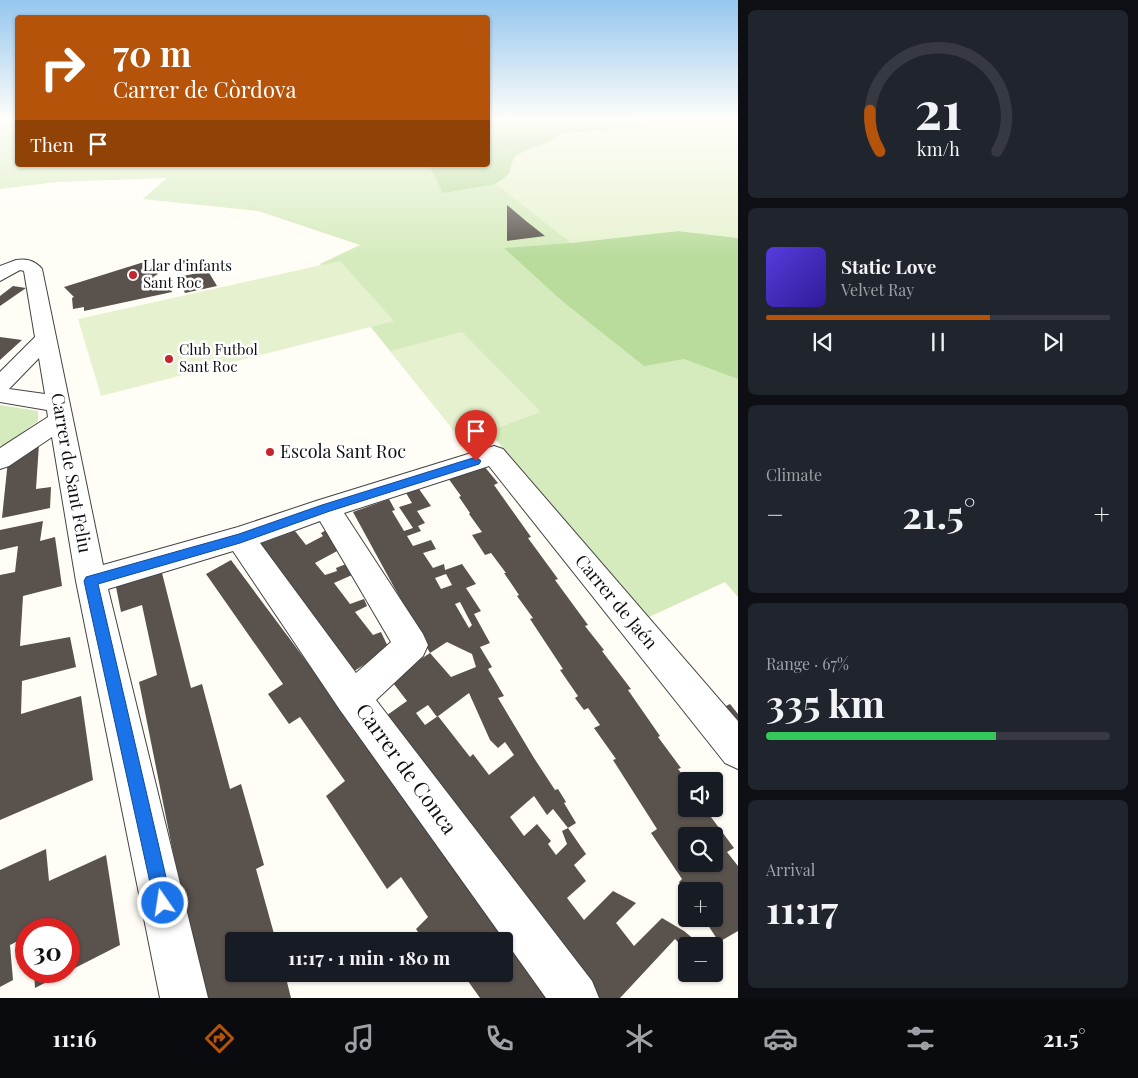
<!DOCTYPE html>
<html lang="en">
<head>
<meta charset="utf-8">
<style>
	body { margin:0; font-family:"Playfair Display",serif; background:#20242c; color:#f1f3f6; height:100vh; display:flex; flex-direction:column; font-size:19px; white-space:nowrap }
	* { box-sizing:border-box; margin:0 }
	p { font-size:16px; color:#9ea1a6 }
	.icon { flex:none; width:28px; height:28px; fill:none; stroke:currentColor; stroke-width:2; stroke-linecap:round; stroke-linejoin:round }
	.map { position:relative; flex:1; overflow:hidden }
	.side { display:flex; flex-direction:column; gap:10px; padding:10px; background:#0d0f14; width:400px }
	.side>* { flex:none }
	.hud { position:absolute; left:15px; top:15px; width:475px; height:152px; border-radius:5px; box-shadow:0 1px 4px #0004; background:#b45309; color:#fff; overflow:hidden }
	.buttons { position:absolute; left:678px; top:772px; display:grid; gap:10px }
	.buttons a { display:grid; place-items:center; width:45px; height:45px; border-radius:5px; background:#171b24; box-shadow:0 1px 4px #0004; font-size:25px }
	.speed { position:absolute; left:15px; top:918px; display:flex; gap:10px; font-size:25px; font-weight:700; text-align:center }
	.speed>* { display:grid; place-content:center; width:65px; height:65px; border-radius:50%; background:#171b24; box-shadow:0 1px 4px #0004; line-height:1 }
	.speed .limit { border:8px solid #d22; background:#fff; color:#111 }
	.pin { position:absolute; display:grid; place-items:center; width:42px; height:42px; color:#fff; margin:-51px -21px; border-radius:50% 50% 50% 0; rotate:-45deg; box-shadow:0 0 5px #0007 }
	.pin .icon { rotate:45deg }
	.me { position:absolute; width:55px; margin:-28px; rotate:347deg; stroke-linejoin:round; filter:drop-shadow(0 0 4px #0008) }
	.turn { display:flex; align-items:center; gap:18px; height:105px; padding:0 15px; font-size:22px }
	.turn .icon { width:65px; height:65px; stroke-width:2.5 }
	.turn b { display:block; font-size:35px; line-height:42px }
	.then { display:flex; align-items:center; height:48px; padding:0 15px; background:#0003; gap:10px; font-size:19px }
	.big { font-size:38px; font-weight:700; line-height:1.1 }
	.side .card { flex:1; display:flex; flex-direction:column; justify-content:center; gap:8px; min-width:0; padding:0 18px; border-radius:8px; background:#20242c }
	.side .dial { align-items:center; gap:0 }
	.dial svg { height:130px; overflow:visible; fill:none; stroke:#363941; stroke-width:7; stroke-linecap:round; text-anchor:middle }
	.dial text { fill:#f1f3f6; stroke:none }
	.song { display:flex; align-items:center; gap:15px }
	.cover { width:60px; height:60px; border-radius:8px; background:linear-gradient(135deg,hsl(250 70% 55%),hsl(250 70% 35%)) }
	.played { height:5px; border-radius:2px; background:linear-gradient(90deg,#b45309 65%,#363941 65%) }
	.keys { display:flex; justify-content:space-around; direction:ltr }
	.heat { display:flex; justify-content:space-between; align-items:center; font-size:28px; direction:ltr }
	.charge { height:8px; border-radius:4px; background:linear-gradient(90deg,#34c759 67%,#363941 0) }
	.trip { position:absolute; left:225px; top:932px; width:288px; height:50px; border-radius:5px; background:#171b24; box-shadow:0 1px 4px #0004; font-weight:700; line-height:50px; text-align:center }
	.tab-bar { display:flex; height:80px; justify-content:space-around; align-items:center; background:#090b0e; color:#9ea1a6 }
	.tab-bar .icon { width:35px; height:35px }
	.tab-bar .current { color:#b45309 }
	.tab-bar b { font-size:22px; color:#f1f3f6 }
	main { display:flex; flex:1; min-height:0 }
	.map>svg:first-child { display:block }
	.green { fill:#d5ebbd }
	.forest { fill:#b9dc9c }
	.pitch { fill:#e6f2cf }
	.building { fill:#5a524d; fill-rule:evenodd }
	.lines { fill:none; stroke-linecap:round; stroke-linejoin:round }
	.minor-casing { stroke:#444; stroke-width:2 }
	.minor { fill:#fff; fill-rule:evenodd }
	.route { fill:#1a73e8; stroke:#114b97 }
	.poi-dot { fill:#c4262e; stroke:#fff; stroke-width:2 }
	.labels { text-anchor:middle; stroke-width:5; stroke-linejoin:round; paint-order:stroke }
	.far-poi-label { font-size:15px; fill:#111; stroke:#fff; text-anchor:start }
	.poi-label { font-size:18px; fill:#111; stroke:#fff; text-anchor:start }
	.street-label { font-size:18px; fill:#111; stroke:#fff }
	.near-street-label { font-size:21px; fill:#111; stroke:#fff }
</style>
</head>
<body>
<main>
<div class="map">
<svg width="738" height="998" viewBox="0 0 738 998">
	<rect width="100%" height="100%" fill="#fffdf5"/>
	<!-- green -->
	<g class="green">
		<polygon points="0,119 17,119 18,165 488,165 488,119 738,119 738,597 725,582 649,617 496,440 469,449 320,264 360,245 258,211 143,199 167,178 57,182 0,189"/>
		<polygon points="0,405 38,411 38,421 4,446 0,445"/>
	</g>
	<!-- forest -->
	<g class="forest">
		<path d="M488,119H632L647,128L562,133C547,147 531,146 514,157L509,174L496,184L443,193L429,165H488Z"/>
		<polygon points="678,231 738,238 738,379 684,359 644,366 561,300 504,248 571,243"/>
	</g>
	<!-- pitch -->
	<g class="pitch">
		<path d="M632,119H738V238L678,231L571,243L496,184L509,174L514,157C531,146 547,147 562,133L646,128Z"/>
		<polygon points="340,261 394,321 101,396 78,319"/>
		<polygon points="462,332 541,412 462,441 390,351"/>
	</g>
	<!-- building -->
	<g class="building">
		<polygon points="507,205 526,221 545,236 507,241"/>
		<polygon points="144,262 158,274 153,277 163,287 170,285 172,292 84,311 84,307 73,309 72,298 74,297 64,287"/>
		<polygon points="208,271 217,286 185,293 178,277"/>
		<polygon points="13,286 26,288 0,306 0,296"/>
		<polygon points="0,337 22,340 0,360"/>
		<polygon points="39,444 36,489 51,487 50,508 2,518 8,460"/>
		<path d="M484,466L498,483L494,485L531,537L528,538L558,579L555,580L588,625L585,626L604,650L602,651L631,689L628,690L660,736L658,737L681,768L678,769L688,781L686,809H705L734,848L727,852L738,866V931L719,942L704,919H714V891H685L679,882L682,879L651,833L657,829L613,760L616,759L594,728L600,725L588,708L584,710L575,698L578,696L560,670L563,669L530,619L533,618L517,596L519,595L504,573H506L491,553L485,555L472,535L482,532L469,514L470,513L459,497L461,496L448,478ZM686,836H714V864H686Z"/>
		<path d="M419,489L431,506L417,511L425,523L418,526L421,531L407,536L413,546L431,540L436,549L423,553L433,568L444,564L445,570L462,564L476,584L466,588L481,611L474,614L490,643L480,647L492,667L488,669L504,696L498,698L534,758L555,790L558,789L566,802L564,803L576,823L568,828L553,809L547,815L534,796L510,817L524,836L537,824L551,841L548,844L556,855L567,844L562,831L568,828L586,854L574,865L586,881L567,898L584,920L613,891L636,903L616,923L634,946L662,918L684,931L702,946H686V950L675,939L620,998H585L383,718L407,701L390,679L430,653L451,677L476,667L472,654L447,642L430,653L353,512L389,499L395,510L392,511L404,531L413,528L399,507L412,503L406,493ZM446,574L452,585L441,589L435,578ZM460,602L472,625L469,628L455,604ZM469,693L490,740L498,748L505,742L514,755L489,775L473,754L470,757L438,716L425,725L416,713L428,705L437,717Z"/>
		<polygon points="43,521 40,541 55,537 62,586 23,596 20,646 70,637 76,667 22,681 21,714 81,696 93,780 0,820 0,575 15,572 18,546 0,550 0,530"/>
		<polygon points="328,529 339,550 315,563 325,575 337,571 336,568 346,564 352,575 334,583 350,604 364,599 367,606 355,612 373,635 381,632 389,649 351,673 259,544 295,531 306,545 323,536 321,533"/>
		<polygon points="231,560 377,756 558,998 480,998 463,974 504,974 504,941 424,941 416,929 428,917 401,877 387,889 326,796 345,781 300,717 289,724 268,694 283,684 206,574"/>
		<polygon points="162,573 191,688 202,684 230,789 241,784 264,865 256,869 276,941 234,941 234,974 285,974 291,998 202,998 139,682 157,675 142,605 121,612 116,587"/>
		<polygon points="730,704 738,714 738,730 720,709"/>
		<polygon points="46,849 49,881 106,855 120,945 69,971 69,929 26,929 26,937 10,945 13,980 0,987 0,870"/>
		<polygon points="34,971 68,971 35,988"/>
	</g>
	<g class="lines">
		<!-- minor casing -->
		<g class="minor-casing">
			<path id="minor" d="M16,260C26,258 36,261 42,269L103,565L238,527L316,501L494,446L503,449L738,721V769L725,763L489,466L344,513L423,634L428,645L423,656L376,700L592,981L599,998H546L340,710L233,551L108,589L208,998H160L76,581L52,437L9,466L0,469V448L48,417L47,410L0,402V372L35,337L24,271L20,270L0,281V266ZM39,358L45,394L9,389ZM320,521L391,642L356,673L260,543Z"/>
		</g>
		<!-- minor -->
		<use href="#minor" class="minor"/>
	</g>
	<!-- sky -->
	<linearGradient id="sky" x2="0" y2="1"><stop stop-color="#95c6ee"/><stop offset="0.46" stop-color="#fffefa"/><stop offset="1" stop-color="#fffefa" stop-opacity="0"/></linearGradient>
	<rect width="738" height="258" fill="url(#sky)"/>
	<!-- route -->
	<polygon class="route" points="476,457 481,461 479,464 330,511 240,543 98,584 172,903 169,910 163,912 156,910 84,581 86,577 239,534 322,505"/>
	<!-- markers -->
	<g class="poi-dot">
		<circle cx="133" cy="275" r="5"/>
		<circle cx="169" cy="359" r="5"/>
		<circle cx="270" cy="452" r="5"/>
	</g>
	<g class="labels">
		<!-- far-poi labels -->
		<g class="far-poi-label">
			<text x="143" y="271">Llar d'infants<tspan x="143" dy="17">Sant Roc</tspan></text>
			<text x="179" y="355">Club Futbol<tspan x="179" dy="17">Sant Roc</tspan></text>
		</g>
		<!-- poi labels -->
		<g class="poi-label">
			<text x="280" y="458">Escola Sant Roc</text>
		</g>
		<!-- street labels -->
		<g class="street-label">
			<text transform="translate(71 473) rotate(80)" y="6">Carrer de Sant Feliu</text>
			<text transform="translate(616 602) rotate(50)" y="6">Carrer de Jaén</text>
		</g>
		<!-- near-street labels -->
		<g class="near-street-label">
			<text transform="translate(406 769) rotate(54)" y="7">Carrer de Conca</text>
		</g>
	</g>
</svg>
<div class="buttons">
<a><svg class="icon" aria-label="sound" viewBox="0 0 24 24"><path d="M4 9h4l5-4v14l-5-4H4zM17 9q2 3 0 6"/></svg></a>
<a><svg class="icon" aria-label="search" viewBox="0 0 24 24"><circle cx="10" cy="10" r="6"/><path d="M15 15l6 6"/></svg></a>
<a>+</a>
<a>−</a>
</div>
<div class="speed"><div class="limit">30</div></div>
<div class="pin" style="left:476px;top:461px;background:#d93025"><svg class="icon" aria-label="arrive" viewBox="0 0 24 24"><path d="M6 21V4h12l-3 4 3 4H6"/></svg></div>
<svg class="me" style="left:163px;top:903px" viewBox="-20 -20 40 40"><circle r="17" fill="#1a73e8" stroke="#fff" stroke-width="3"/><path d="M0-11L8 9 0 5-8 9z" fill="#fff"/></svg>
<div class="trip">11:17 · 1 min · 180 m</div>
<div class="hud">
<div class="turn"><svg class="icon" aria-label="right" viewBox="0 0 24 24"><path d="M7 20v-9h11M14 6l5 5-5 5"/></svg><div><b>70 m</b>Carrer de Còrdova</div></div>
<div class="then">Then<svg class="icon" aria-label="arrive" viewBox="0 0 24 24"><path d="M6 21V4h12l-3 4 3 4H6"/></svg></div>
</div>
</div>
<section class="side">
<div class="card dial"><svg viewBox="0 0 100 80">
<path d="M14 69A42 42 0 1 1 86 69"/>
<path d="M14 69A42 42 0 0 1 8 44" stroke="#b45309"/>
<text x="50" y="56" font-size="32" font-weight="700">21</text>
<text x="50" y="72" font-size="11">km/h</text>
</svg></div>
<div class="card">
<div class="song"><i class="cover"></i><div><b>Static Love</b><p>Velvet Ray</p></div></div>
<div class="played"></div>
<div class="keys"><svg class="icon" aria-label="previous" viewBox="0 0 24 24"><path d="M18 5L8 12l10 7zM5 5v14"/></svg><svg class="icon" aria-label="pause" viewBox="0 0 24 24"><path d="M8 5v14M16 5v14"/></svg><svg class="icon" aria-label="next" viewBox="0 0 24 24"><path d="M6 5l10 7-10 7zM19 5v14"/></svg></div>
</div>
<div class="card"><p>Climate</p>
<div class="heat"><a>−</a><b class="big">21.5°</b><a>+</a></div>
</div>
<div class="card"><p>Range · 67%</p><b class="big">335 km</b><div class="charge"></div></div>
<div class="card"><p>Arrival</p><b class="big">11:17</b></div>
</section>
</main>
<nav class="tab-bar">
<b>11:16</b>
<svg class="icon current" aria-label="directions" viewBox="0 0 24 24"><path d="M12 3l9 9-9 9-9-9zM9 14v-3h6M13 9l2 2-2 2"/></svg>
<svg class="icon" aria-label="music" viewBox="0 0 24 24"><path d="M9 18V5l10-2v13"/><circle cx="6" cy="18" r="3"/><circle cx="16" cy="16" r="3"/></svg>
<svg class="icon" aria-label="phone" viewBox="0 0 24 24"><path d="M5 4h4l2 5-3 2q2 4 5 5l2-3 5 2v4C11 20 4 13 5 4z"/></svg>
<svg class="icon" aria-label="climate" viewBox="0 0 24 24"><path d="M12 3v18M4 7l16 10M4 17L20 7"/></svg>
<svg class="icon" aria-label="car" viewBox="0 0 24 24"><path d="M5 17H2v-5l4-1 3-4h7l3 4 3 1v5h-3M9 17h6M6 11h13"/><circle cx="7" cy="17" r="2"/><circle cx="17" cy="17" r="2"/></svg>
<svg class="icon" aria-label="filters" viewBox="0 0 24 24"><path d="M4 7h16M4 17h16"/><circle cx="9" cy="7" r="2"/><circle cx="15" cy="17" r="2"/></svg>
<b>21.5°</b>
</nav>
</body>
</html>
